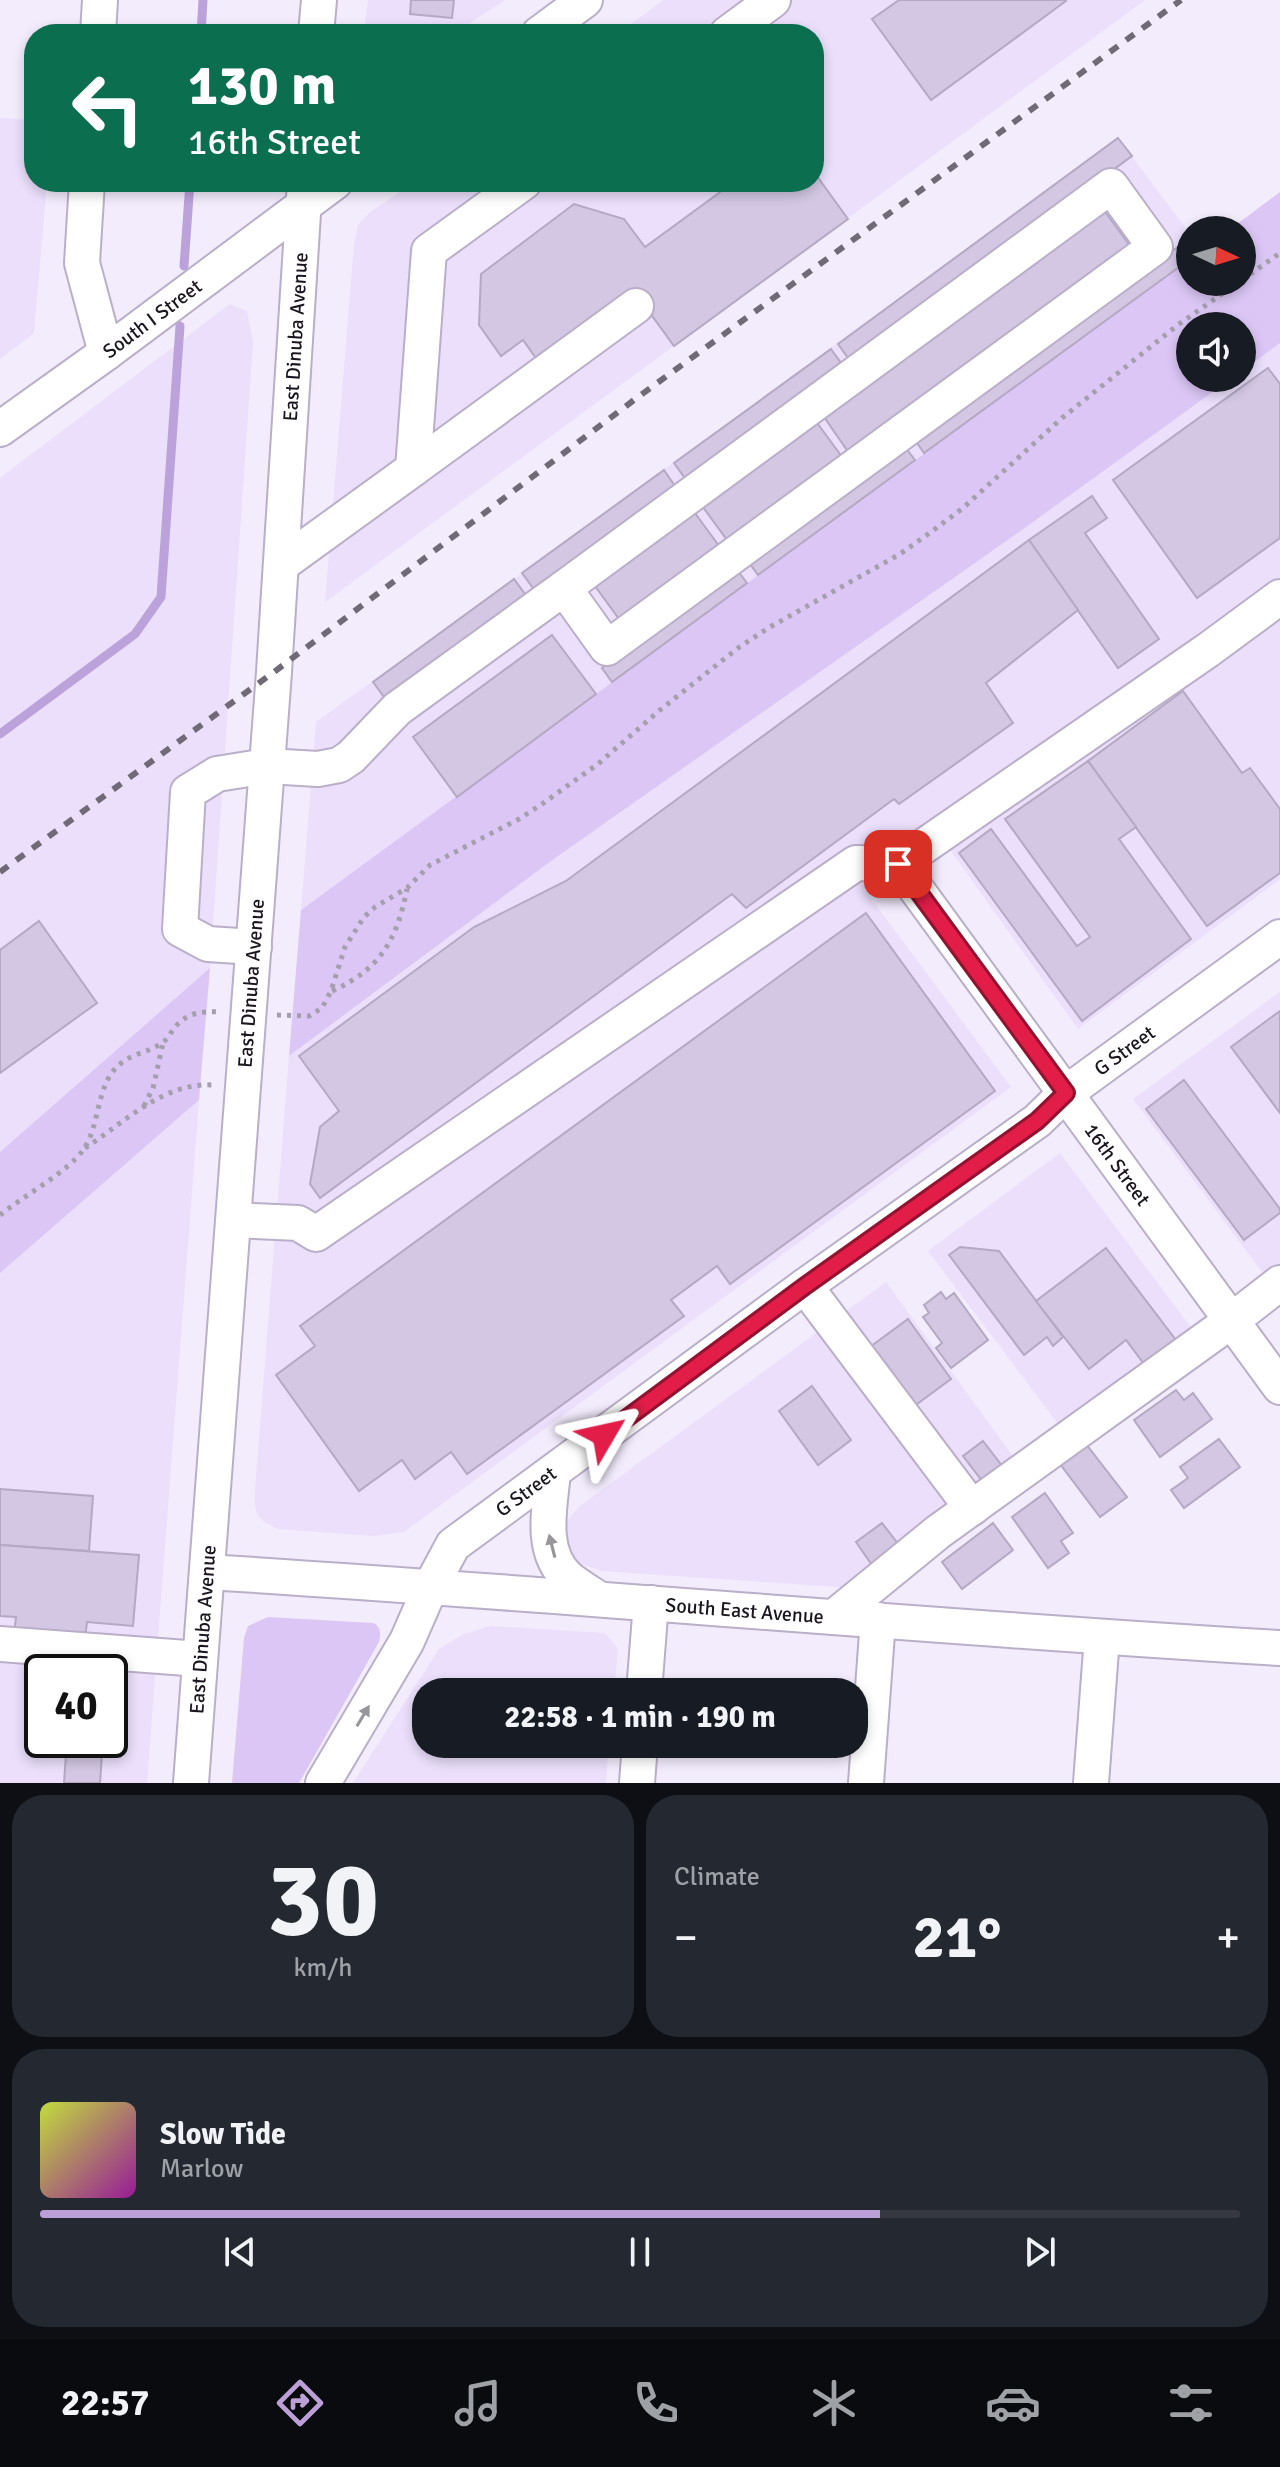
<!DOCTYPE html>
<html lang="en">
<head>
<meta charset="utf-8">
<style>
	body { margin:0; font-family:Signika,sans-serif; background:#242831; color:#f1f3f6; height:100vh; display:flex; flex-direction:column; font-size:30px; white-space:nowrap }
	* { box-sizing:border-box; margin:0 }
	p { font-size:26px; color:#9ea1a6 }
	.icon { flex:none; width:44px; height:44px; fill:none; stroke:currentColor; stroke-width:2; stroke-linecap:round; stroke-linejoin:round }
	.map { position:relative; height:1783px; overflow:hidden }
	.sheet { display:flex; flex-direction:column; gap:12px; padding:12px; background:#0d0f14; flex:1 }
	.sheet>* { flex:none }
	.guide { position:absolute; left:24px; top:24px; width:800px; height:168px; border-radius:32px; box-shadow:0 4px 12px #0003; background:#0b6e4f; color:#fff; overflow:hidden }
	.needle { width:52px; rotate:94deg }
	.tools { position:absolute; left:1176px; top:216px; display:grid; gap:16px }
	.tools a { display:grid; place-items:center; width:80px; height:80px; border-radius:50%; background:#171b24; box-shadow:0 4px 12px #0003; font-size:40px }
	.speed { position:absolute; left:24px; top:1654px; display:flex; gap:16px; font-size:40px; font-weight:700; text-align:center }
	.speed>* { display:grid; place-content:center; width:104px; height:104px; border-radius:50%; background:#171b24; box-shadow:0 4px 12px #0003; line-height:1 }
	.speed .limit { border:4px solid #111; border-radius:12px; background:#fff; color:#111 }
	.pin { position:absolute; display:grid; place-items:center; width:68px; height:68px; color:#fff; margin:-34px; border-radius:16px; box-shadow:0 4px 12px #0006 }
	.me { position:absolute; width:88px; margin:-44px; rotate:54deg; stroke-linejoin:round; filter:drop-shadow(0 0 6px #0008) }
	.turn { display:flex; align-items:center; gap:28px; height:168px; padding:0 32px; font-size:36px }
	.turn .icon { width:104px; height:104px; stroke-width:2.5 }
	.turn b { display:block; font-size:56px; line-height:68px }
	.big { font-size:60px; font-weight:700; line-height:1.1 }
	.sheet .card { flex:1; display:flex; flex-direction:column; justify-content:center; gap:12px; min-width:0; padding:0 28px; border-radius:32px; background:#242831 }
	.sheet .dial { align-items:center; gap:0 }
	.dial b { font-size:104px; line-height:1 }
	.song { display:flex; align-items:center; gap:24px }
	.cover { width:96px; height:96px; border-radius:12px; background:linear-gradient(135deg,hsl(70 70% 55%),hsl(300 70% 35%)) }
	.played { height:8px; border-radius:4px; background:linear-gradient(90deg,#bb9fd6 70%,#363941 70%) }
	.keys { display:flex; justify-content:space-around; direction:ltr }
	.heat { display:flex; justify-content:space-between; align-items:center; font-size:44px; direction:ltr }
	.sheet .tiles { flex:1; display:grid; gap:12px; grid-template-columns:1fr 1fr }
	.card:last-child { grid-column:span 2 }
	.trip { position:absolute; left:412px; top:1678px; width:456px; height:80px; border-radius:32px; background:#171b24; box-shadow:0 4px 12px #0003; font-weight:700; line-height:80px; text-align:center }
	.tab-bar { display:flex; height:128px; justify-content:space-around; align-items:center; background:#090b0e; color:#9ea1a6 }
	.tab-bar .icon { width:56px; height:56px }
	.tab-bar .on { color:#bb9fd6 }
	.tab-bar b { font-size:36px; color:#f1f3f6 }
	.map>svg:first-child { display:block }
	.built { fill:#ebdffb; fill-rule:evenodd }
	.green { fill:#dbc6f5 }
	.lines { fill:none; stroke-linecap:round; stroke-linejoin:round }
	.stream { stroke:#bca2db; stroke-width:9 }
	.building { fill:#d3c7e3; stroke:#b4a8c3; stroke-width:2 }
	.minor-casing { stroke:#baaec9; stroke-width:38 }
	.path { stroke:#a59fad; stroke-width:5; stroke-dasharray:4 6; stroke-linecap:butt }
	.minor { stroke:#fff; stroke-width:34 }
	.rail { stroke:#706a77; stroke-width:6; stroke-dasharray:10 10; stroke-linecap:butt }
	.oneway { fill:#98969a }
	.route-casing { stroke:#92132f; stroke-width:20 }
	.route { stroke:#e11d48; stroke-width:14 }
	.labels { text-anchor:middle; stroke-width:6; stroke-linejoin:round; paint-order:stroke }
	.street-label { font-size:20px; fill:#1a151f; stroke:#fff }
</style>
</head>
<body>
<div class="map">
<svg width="1280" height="1783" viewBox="0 0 1280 1783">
	<rect width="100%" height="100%" fill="#f3ecfd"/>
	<!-- built -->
	<g class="built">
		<polygon points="368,0 505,0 453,34 364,34"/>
		<polygon points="664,0 1145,0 325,602 354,245 358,225 370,212 415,182 814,182 814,34 617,34"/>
		<polygon points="0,118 34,120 34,182 47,182 34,333 0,359"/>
		<polygon points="1118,138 1190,234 1190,259 301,910 316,722 514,579"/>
		<polygon points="230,304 247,311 253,342 210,968 0,1152 0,478"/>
		<polygon points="1280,343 1280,879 1078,1029 941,837 898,864 864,889 1011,1087 404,1532 375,1536 278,1529 263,1521 257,1514 255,1506 255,1490 289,1056 551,861 1022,530 1232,378 1242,378 1242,371"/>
		<polygon points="1280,992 1280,1283 1274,1288 1133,1099"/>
		<path d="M199,1100L147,1783H0V1273ZM42,1672H110V1740H42Z"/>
		<polygon points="1060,1153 1202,1342 1068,1437 928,1251"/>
		<polygon points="886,1282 1023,1470 867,1589 602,1571 576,1562 570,1555 564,1530 566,1522 580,1506"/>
		<polygon points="490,1626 605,1633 618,1649 614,1692 426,1692 426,1744 609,1744 606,1783 353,1783 439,1649 464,1634"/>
	</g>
	<!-- green -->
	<g class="green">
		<polygon points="1280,192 1280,343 1242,371 1242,326 1190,326 1190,378 1232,378 1022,530 551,861 289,1056 301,910 1190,259 1190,282 1242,282 1242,230 1229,230"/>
		<polygon points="210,968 199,1100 0,1273 0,1152"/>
		<path d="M268,1617L373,1623C381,1626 381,1635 379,1642L299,1783H232L244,1638L248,1626Z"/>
	</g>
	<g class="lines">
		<!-- stream -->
		<g class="stream">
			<polyline points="201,34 203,0"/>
			<polyline points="184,266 190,182"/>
			<polyline points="0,734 135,634 161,597 180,326"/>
		</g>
	</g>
	<!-- building -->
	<g class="building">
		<polygon points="411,0 454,0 452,18 410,14"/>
		<polygon points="899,0 1065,0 1066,1 931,100 872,19"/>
		<polygon points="1118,138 1132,156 851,362 838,344"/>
		<polygon points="814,172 848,219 674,346 634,291 538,361 523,340 501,356 479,325 481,274 574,204 624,219 645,247 734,182 814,182"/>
		<polygon points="1103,209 1133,250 851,456 822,414"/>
		<polygon points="1190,238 1190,259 924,453 915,440"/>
		<polygon points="831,349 844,367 687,481 674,463"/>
		<polygon points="1268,368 1280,384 1280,538 1197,598 1113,480"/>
		<polygon points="815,420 845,461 730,544 700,503"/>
		<polygon points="905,447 915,460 758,575 748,561"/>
		<polygon points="664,470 677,489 536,592 522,573"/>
		<polygon points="1092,496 1107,518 1085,533 1159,639 1118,668 1029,540"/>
		<polygon points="692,509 722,550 622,623 592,582"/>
		<polygon points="1029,540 1078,610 986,683 1013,723 899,804 894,799 746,908 732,894 320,1198 310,1184 320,1127 339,1111 299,1056 474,927 566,881"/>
		<polygon points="737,570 747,583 612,682 602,668"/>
		<polygon points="514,579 528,598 387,701 373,682"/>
		<polygon points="552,635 596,694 457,797 413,737"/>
		<polygon points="1183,691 1242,773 1250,768 1280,809 1280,873 1207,926 1088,761"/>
		<polygon points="1088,761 1136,827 1119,839 1191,939 1082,1021 959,853 991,829 1077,946 1090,937 1005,819"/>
		<polygon points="866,913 995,1091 730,1284 717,1266 671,1300 684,1316 467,1474 451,1452 415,1479 402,1460 359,1491 276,1375 315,1346 300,1326"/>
		<polygon points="39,921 97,1003 0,1073 0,950"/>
		<polygon points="1280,1011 1280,1113 1231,1047"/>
		<polygon points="1184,1080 1280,1209 1280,1213 1244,1240 1146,1109"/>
		<polygon points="960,1247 999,1251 1063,1337 1053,1346 1047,1337 1024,1355 949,1255"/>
		<polygon points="1106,1248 1179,1344 1147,1368 1126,1340 1089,1369 1036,1301"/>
		<polygon points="941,1292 946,1299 954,1293 988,1340 951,1368 936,1348 942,1343 923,1317 929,1313 924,1305"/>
		<polygon points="908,1319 951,1379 913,1407 870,1347"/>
		<polygon points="812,1386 851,1440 818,1465 779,1411"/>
		<polygon points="1176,1390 1184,1400 1193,1393 1212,1419 1160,1457 1134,1420"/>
		<polygon points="1219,1439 1240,1467 1184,1508 1171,1490 1188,1478 1180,1467"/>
		<polygon points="983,1441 1003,1467 983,1482 963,1456"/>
		<polygon points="1086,1444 1127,1497 1100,1517 1060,1464"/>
		<polygon points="0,1489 93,1496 89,1551 0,1545"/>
		<polygon points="1045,1493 1073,1533 1061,1541 1069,1553 1048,1568 1012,1517"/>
		<polygon points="882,1523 899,1545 872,1565 856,1542"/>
		<polygon points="993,1523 1013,1550 962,1589 942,1562"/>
		<polygon points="0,1545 139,1555 133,1626 87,1622 85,1639 14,1634 16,1617 0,1616"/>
		<polygon points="67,1740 103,1740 100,1783 64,1783"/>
	</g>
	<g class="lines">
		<!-- minor casing -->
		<g class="minor-casing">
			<g id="minor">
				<polyline points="98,34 100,0"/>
				<polyline points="316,34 319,0"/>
				<polyline points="539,34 585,0"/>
				<polyline points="727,34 773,0"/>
				<polyline points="87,182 82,263 106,353"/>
				<polygon points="1111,186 1155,247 607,648 564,588"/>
				<path id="s1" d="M0,429L106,353L335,182"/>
				<polyline points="413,469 636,306"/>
				<polyline points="282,564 413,469 429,251 524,182"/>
				<path id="s2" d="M898,864L1280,1387"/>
				<polyline points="254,947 208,944 180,929 188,792 217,774 267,766 318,769 339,765 351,757 397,709 564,588"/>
				<polyline points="234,1220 298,1223 316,1234 856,863 898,864 1208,650 1280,597"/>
				<polyline points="805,1286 972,1508"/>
				<path d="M553,1472C550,1506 539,1550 567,1577C576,1585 588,1592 599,1599"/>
				<path id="s3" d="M208,1572C565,1594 922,1627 1280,1648"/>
				<polyline points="834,1617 938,1532 1231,1321 1280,1283"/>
				<polyline points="0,1644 200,1659"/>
				<polyline points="644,1692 651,1603"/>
				<path id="s4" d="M191,1783L274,672L305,182"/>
				<path id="s5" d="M323,1783L407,1641L431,1586L453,1545L805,1286L1037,1121L1066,1093L1280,937"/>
				<polyline points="637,1783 640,1744"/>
				<polyline points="866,1783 878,1620"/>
				<polyline points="1091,1783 1102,1637"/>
			</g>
		</g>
		<!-- path -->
		<g class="path">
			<polyline points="1242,280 1280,253"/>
			<path d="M332,991C381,969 397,939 407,889"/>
			<polyline points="277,1015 309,1016 322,1008 331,991 345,947 364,917 375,907 407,888 430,865 519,819 542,804 598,764 660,710 738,648 770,627 900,554 931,532 963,508 1062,418 1179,324 1239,282"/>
			<polyline points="144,1106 153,1088 163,1043"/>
			<path d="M85,1148C124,1123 163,1082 213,1085"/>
			<path d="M0,1215C22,1197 69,1171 83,1150C101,1125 95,1086 119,1065C132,1053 151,1052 163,1042C168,1039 171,1032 175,1027C187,1013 201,1011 219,1012"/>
		</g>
		<!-- minor -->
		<use href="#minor" class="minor"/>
		<!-- rail -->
		<polyline class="rail" points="0,872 274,672 634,400 1181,0"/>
	</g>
	<!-- one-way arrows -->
	<defs><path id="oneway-solid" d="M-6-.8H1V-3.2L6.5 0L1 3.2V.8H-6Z" transform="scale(2)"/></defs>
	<g class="oneway">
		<use href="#oneway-solid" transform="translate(552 1546) rotate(-104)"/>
		<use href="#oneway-solid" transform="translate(363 1716) rotate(-59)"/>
	</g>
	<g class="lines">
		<!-- route casing -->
		<g class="route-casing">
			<polyline id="route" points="604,1435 805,1286 1037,1121 1066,1093 898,864"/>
		</g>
		<!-- route -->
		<use href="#route" class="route"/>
	</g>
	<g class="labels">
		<!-- street labels -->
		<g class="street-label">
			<text dy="7" stroke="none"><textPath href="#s1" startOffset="188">South I Street</textPath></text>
			<text dy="7" stroke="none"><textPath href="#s4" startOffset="1450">East Dinuba Avenue</textPath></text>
			<text dy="7" stroke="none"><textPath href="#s4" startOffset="802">East Dinuba Avenue</textPath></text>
			<text dy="7" stroke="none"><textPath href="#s5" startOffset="1106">G Street</textPath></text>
			<text dy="7" stroke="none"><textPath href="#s2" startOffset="372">16th Street</textPath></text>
			<text dy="7" stroke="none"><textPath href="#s5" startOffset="362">G Street</textPath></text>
			<text dy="7" stroke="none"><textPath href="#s3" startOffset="538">South East Avenue</textPath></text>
			<text dy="7" stroke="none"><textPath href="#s4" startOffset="154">East Dinuba Avenue</textPath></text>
		</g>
	</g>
</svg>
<div class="tools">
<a><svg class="needle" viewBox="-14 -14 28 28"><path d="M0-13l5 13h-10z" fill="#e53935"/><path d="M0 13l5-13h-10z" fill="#9ea1a6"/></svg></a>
<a><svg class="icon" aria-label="sound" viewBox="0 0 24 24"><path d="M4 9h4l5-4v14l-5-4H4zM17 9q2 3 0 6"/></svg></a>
</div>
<div class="speed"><div class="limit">40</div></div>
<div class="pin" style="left:898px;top:864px;background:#d93025"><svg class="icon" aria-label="arrive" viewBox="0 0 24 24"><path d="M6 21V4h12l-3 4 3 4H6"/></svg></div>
<svg class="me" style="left:604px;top:1435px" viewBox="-20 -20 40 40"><path d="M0-17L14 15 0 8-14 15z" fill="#e11d48" stroke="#fff" stroke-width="4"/></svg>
<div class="trip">22:58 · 1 min · 190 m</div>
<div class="guide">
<div class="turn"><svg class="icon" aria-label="left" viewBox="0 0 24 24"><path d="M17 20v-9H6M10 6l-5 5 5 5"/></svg><div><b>130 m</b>16th Street</div></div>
</div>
</div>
<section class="sheet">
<div class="tiles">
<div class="card dial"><b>30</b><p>km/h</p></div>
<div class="card"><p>Climate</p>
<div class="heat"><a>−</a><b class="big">21°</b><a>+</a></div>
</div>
<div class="card">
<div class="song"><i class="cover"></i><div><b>Slow Tide</b><p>Marlow</p></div></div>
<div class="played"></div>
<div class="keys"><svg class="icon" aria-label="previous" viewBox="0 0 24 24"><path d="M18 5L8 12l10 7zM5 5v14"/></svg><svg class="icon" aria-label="pause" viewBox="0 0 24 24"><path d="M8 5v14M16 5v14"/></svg><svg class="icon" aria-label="next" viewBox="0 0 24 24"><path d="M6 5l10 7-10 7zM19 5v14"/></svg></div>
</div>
</div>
</section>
<nav class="tab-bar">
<b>22:57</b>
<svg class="icon on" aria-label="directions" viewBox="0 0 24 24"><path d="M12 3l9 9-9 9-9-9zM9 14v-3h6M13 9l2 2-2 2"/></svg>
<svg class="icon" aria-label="music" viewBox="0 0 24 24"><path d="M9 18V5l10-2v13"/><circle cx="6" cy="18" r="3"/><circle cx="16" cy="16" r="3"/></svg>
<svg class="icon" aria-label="phone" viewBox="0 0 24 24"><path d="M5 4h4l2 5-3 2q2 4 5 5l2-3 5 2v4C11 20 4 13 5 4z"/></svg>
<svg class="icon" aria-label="climate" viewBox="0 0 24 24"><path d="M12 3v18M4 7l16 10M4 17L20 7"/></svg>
<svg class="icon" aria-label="car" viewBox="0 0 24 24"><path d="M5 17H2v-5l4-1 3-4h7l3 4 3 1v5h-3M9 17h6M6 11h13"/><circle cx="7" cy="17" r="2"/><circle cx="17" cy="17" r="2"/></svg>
<svg class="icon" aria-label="filters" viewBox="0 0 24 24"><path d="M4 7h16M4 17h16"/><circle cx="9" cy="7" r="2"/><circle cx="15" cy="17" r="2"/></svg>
</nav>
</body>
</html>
